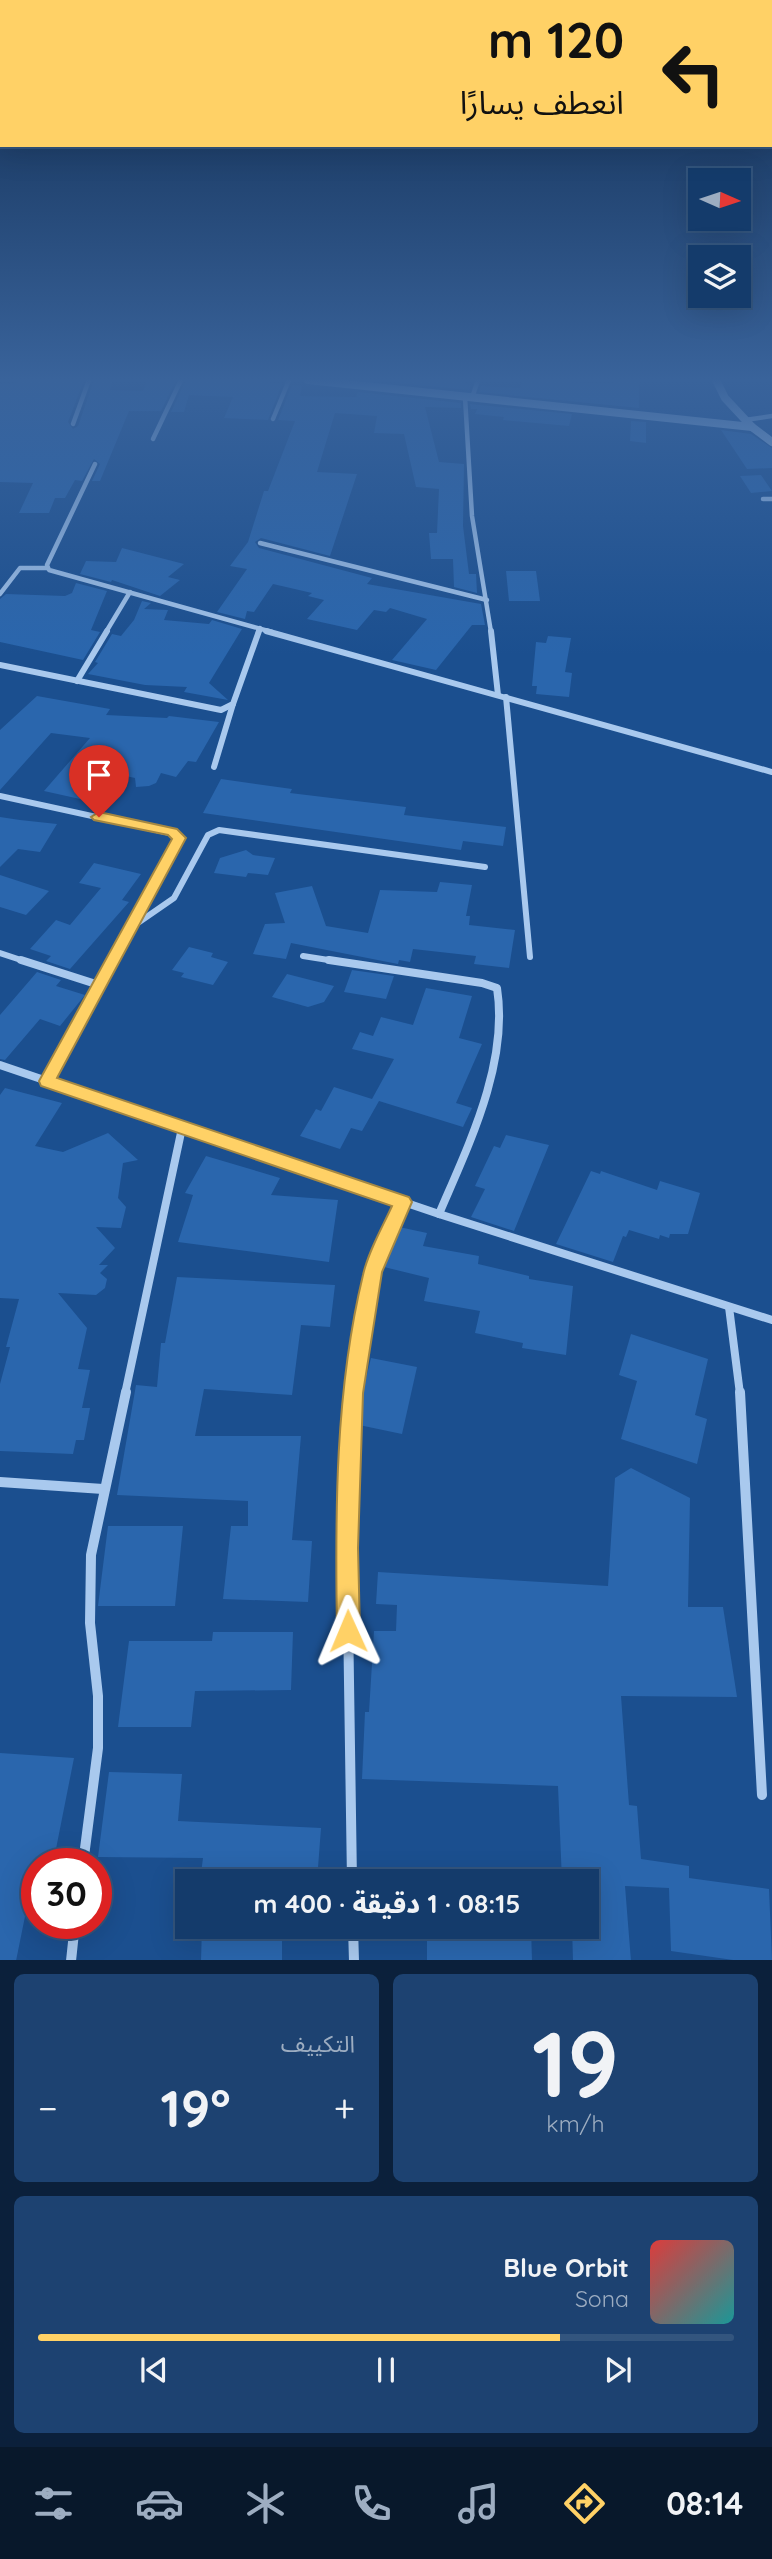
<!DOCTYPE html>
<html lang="ar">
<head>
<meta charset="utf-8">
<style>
	body { margin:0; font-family:Quicksand,"Noto Sans Arabic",sans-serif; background:#1d4271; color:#f1f3f6; direction:rtl; height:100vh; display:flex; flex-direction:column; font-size:26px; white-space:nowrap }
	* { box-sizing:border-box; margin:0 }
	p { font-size:23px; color:#9dadc1 }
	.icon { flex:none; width:38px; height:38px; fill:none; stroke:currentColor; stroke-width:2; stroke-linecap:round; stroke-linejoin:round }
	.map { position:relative; height:1960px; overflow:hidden; direction:ltr }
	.side { display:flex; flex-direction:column; gap:14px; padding:14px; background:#0b203b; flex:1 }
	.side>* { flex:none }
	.top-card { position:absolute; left:0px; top:0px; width:774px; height:147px; box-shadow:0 7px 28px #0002,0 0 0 2px #33557e; direction:rtl; background:#ffd166; color:#111; overflow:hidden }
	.needle { width:46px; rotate:93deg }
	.fabs { position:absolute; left:688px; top:168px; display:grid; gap:14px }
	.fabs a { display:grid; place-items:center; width:63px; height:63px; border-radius:0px; background:#143b6b; box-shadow:0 7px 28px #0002,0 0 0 2px #33557e; font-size:35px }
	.speed { position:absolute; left:21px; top:1848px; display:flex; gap:14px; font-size:35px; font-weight:700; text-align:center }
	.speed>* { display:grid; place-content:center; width:91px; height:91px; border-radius:50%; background:#143b6b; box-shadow:0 7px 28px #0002,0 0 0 2px #33557e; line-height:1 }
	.speed .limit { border:10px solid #d22; background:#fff; color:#111 }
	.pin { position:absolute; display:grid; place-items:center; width:60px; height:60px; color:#fff; margin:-72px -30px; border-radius:50% 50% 50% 0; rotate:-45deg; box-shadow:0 0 7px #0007 }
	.pin .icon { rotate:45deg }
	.me { position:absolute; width:77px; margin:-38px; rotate:359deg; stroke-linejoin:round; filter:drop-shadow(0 0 5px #0008) }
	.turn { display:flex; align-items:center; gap:24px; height:147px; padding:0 35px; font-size:32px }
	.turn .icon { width:91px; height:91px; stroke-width:2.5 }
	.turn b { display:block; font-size:49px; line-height:60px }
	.big { font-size:52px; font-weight:800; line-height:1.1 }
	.side .tile { flex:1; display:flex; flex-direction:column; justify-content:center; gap:10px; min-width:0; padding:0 24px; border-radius:10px; background:#1d4271 }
	.side .dial { align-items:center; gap:0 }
	.dial b { font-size:91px; line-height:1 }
	.song { display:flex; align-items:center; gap:21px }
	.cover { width:84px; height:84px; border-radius:10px; background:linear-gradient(135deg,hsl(0 70% 55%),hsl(180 70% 35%)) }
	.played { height:7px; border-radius:4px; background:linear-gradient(90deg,#ffd166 75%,#33557e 75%) }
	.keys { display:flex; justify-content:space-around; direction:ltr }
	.heat { display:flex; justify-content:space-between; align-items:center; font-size:38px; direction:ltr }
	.side .tiles { flex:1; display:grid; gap:14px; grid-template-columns:1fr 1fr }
	.tile:last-child { grid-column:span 2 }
	.trip { position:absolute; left:175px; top:1869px; width:424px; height:70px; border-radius:0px; background:#143b6b; box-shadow:0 7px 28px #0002,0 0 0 2px #33557e; font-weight:800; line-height:70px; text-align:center; direction:rtl }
	.tabs { display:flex; height:112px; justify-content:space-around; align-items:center; background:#08182b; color:#9dadc1 }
	.tabs .icon { width:49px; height:49px }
	.tabs .selected { color:#ffd166 }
	.tabs b { font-size:32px; color:#f1f3f6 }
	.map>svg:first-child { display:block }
	.building { fill:#2a66ad }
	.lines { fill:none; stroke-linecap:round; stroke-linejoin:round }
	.minor-far3 { stroke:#a9c9ee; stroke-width:4.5 }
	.minor-far2 { stroke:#a9c9ee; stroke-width:6 }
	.minor-far1 { stroke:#a9c9ee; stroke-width:8 }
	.minor { stroke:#a9c9ee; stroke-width:10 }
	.tertiary { stroke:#a9c9ee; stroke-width:8 }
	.route { fill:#ffd166; stroke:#a68842; stroke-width:2 }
</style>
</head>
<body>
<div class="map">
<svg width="772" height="1961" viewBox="0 0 772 1961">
	<rect width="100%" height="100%" fill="#1b4f8f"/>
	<!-- building -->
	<g class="building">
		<polygon points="17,380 84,380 68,422 73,429 78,426 94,380 113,380 110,390 143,391 147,380 176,380 161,411 129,411 100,481 92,481 100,464 94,459 82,481 75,480 65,498 55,498 49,513 19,513 33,483 0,482 0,384 15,384"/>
		<polygon points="186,380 249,380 282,384 268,420 224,418 233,397 189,395 184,412 171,412"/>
		<polygon points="399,380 466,380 465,384 471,385 469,390 398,383"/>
		<polygon points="523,380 613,384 613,380 639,380 639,408 479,392 481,386 520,388"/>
		<polygon points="292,385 302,386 300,396 356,397 358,392 461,403 461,408 425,407 439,462 464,464 463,526 469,574 476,574 477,593 454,587 453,559 431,559 429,533 437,533 439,489 416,487 404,434 374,433 377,416 335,413 317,472 357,474 330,556 261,538 255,542 259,548 372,578 367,584 481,604 485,625 472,625 436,670 392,660 427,619 390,608 386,612 374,610 357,630 307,619 324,600 308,596 312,593 273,584 254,612 247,611 245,619 217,612 247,569 230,566 248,542 264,491 268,491 295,421 278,420"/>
		<polygon points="470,404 572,414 569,426 503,420 504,417 475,414 477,409 471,409"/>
		<polygon points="631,421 646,422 646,443 630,441"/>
		<polygon points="721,430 751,434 772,448 772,468 747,469"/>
		<polygon points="761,475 772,491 751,493 740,476"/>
		<polygon points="122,548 184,564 168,577 180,580 160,596 112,580 111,582 80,574 86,561 116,562"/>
		<polygon points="506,571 536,571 540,601 509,601"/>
		<polygon points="76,583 107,591 91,630 100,632 83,660 0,642 0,599 6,594 65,596 72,593"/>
		<polygon points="142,601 151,603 144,609 168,610 164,620 209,624 212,620 242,629 209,683 228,700 184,692 187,687 145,685 88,674 98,663 95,662 112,634 121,636 134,620"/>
		<polygon points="548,636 571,638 565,672 572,673 569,697 536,694 537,686 532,686 536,642 546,643"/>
		<polygon points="37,696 110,709 106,715 167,718 169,716 219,722 196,762 188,761 176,777 161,773 156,783 149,786 136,787 135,778 103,771 80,799 44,791 90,738 51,733 0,790 0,730"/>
		<polygon points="221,779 292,789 290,793 406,807 404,815 506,827 503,846 463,841 461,850 203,813"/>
		<polygon points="0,817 20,820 57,824 40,852 18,849 0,867"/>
		<polygon points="246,850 253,855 275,858 268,875 248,873 246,877 214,873 220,858"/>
		<polygon points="94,863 141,874 122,900 129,902 70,969 46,961 51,956 30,949 56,920 70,925 101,888 79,883"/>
		<polygon points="0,875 49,891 26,915 0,907"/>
		<polygon points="440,882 472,885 466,916 470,916 469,925 515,930 509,968 474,964 476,956 413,949 410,962 399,960 398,964 291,943 286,959 253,954 265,924 285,923 275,893 312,886 326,926 368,933 380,890 437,892"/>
		<polygon points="189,947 213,953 211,957 228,962 213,985 181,977 184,973 172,970"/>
		<polygon points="352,970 394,976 386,999 344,992"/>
		<polygon points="37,972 61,980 56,986 85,995 60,1026 40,1019 5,1060 0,1059 0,1015"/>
		<polygon points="287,974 334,986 324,1002 308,1007 272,997"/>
		<polygon points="426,988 472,996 459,1038 482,1044 456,1103 472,1108 463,1127 379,1101 362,1131 351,1128 340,1149 300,1136 316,1109 321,1111 334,1087 372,1099 394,1059 352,1049 360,1032 373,1036 381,1017 413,1025"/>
		<polygon points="5,1088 62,1103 35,1146 63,1152 108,1133 138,1160 123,1163 118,1198 126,1207 121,1228 96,1227 115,1248 99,1265 108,1265 100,1273 107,1279 105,1288 96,1295 58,1293 87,1328 78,1369 90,1370 82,1408 90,1408 84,1440 76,1440 73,1454 0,1451 0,1384 10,1347 6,1347 19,1299 0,1298 0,1095"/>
		<polygon points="506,1135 549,1145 514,1231 471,1217 485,1189 475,1186 494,1146 500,1148"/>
		<polygon points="206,1156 280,1178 271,1195 338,1200 329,1262 178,1242 193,1195 185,1193"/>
		<polygon points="591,1171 600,1174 601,1171 657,1190 660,1181 700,1193 688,1234 670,1234 669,1238 660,1235 659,1239 629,1230 626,1237 623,1236 613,1262 556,1244"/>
		<polygon points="399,1227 427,1233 423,1246 479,1256 478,1264 529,1276 529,1279 573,1286 566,1355 522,1348 523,1343 475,1333 480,1311 424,1301 429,1278 384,1267"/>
		<polygon points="177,1277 335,1285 330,1327 301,1325 292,1395 204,1389 195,1436 301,1436 292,1540 312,1541 308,1602 223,1599 231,1526 248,1526 248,1501 117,1495 136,1385 157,1387 161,1343 165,1343"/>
		<polygon points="631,1334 708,1359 695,1415 707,1419 697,1464 621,1439 637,1381 619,1375"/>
		<polygon points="371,1358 417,1367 402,1434 359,1425 360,1403"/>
		<polygon points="631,1468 690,1498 688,1607 723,1607 737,1697 621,1696 629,1805 637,1806 641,1859 689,1866 689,1878 769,1889 772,1961 740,1961 671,1951 669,1888 625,1886 631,1961 573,1961 572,1927 586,1927 586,1881 562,1881 558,1786 362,1779 365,1712 369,1712 374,1631 396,1631 397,1605 376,1604 378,1572 608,1586 615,1478"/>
		<polygon points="108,1526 183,1526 175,1606 98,1606"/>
		<polygon points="213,1632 293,1632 291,1690 195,1691 191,1727 118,1727 129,1641 212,1641"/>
		<polygon points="0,1753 74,1758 54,1859 37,1857 16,1961 0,1961"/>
		<polygon points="109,1772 182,1774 178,1821 321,1828 317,1881 200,1881 203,1858 98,1857"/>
		<polygon points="202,1927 282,1927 282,1961 201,1961"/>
		<polygon points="427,1927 531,1927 532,1961 427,1961"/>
	</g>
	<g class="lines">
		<!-- minor-far3 -->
		<g class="minor-far3">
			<polyline points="465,397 472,516 491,632"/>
			<polyline points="472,398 478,380"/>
			<polyline points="273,419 289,380"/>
			<polyline points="745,420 772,416"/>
			<polyline points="73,424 89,380"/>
			<polyline points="153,439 181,380"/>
			<polyline points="95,464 47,565 49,570 272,632"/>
			<polyline points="763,499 772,499"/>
			<polyline points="260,543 487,600"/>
			<polyline points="0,594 20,568 47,568"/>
			<polyline points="106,632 130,592"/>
			<polyline points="258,632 260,628"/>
		</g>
		<!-- minor-far2 -->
		<g class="minor-far2">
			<polyline points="266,631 772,772"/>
			<polyline points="491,631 498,695"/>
			<polyline points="0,665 221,710 233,704 259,631"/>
			<polyline points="77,681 107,631"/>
			<polyline points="506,697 530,957"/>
			<polyline points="214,767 233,704"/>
			<polyline points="0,796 179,835 111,962"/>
			<polyline points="132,927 174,898 208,835 219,830 485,867"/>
			<polyline points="0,953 27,962"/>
			<polyline points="303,956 341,962"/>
		</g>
		<!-- minor-far1 -->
		<g class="minor-far1">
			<polyline points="21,960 99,985"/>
			<path d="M329,960L482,983L497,988C509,1064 468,1146 439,1214"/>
			<polyline points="0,1065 439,1214 772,1320"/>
			<polyline points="47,1081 112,960"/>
			<polyline points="729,1307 740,1394"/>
			<polyline points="125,1394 182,1128"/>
			<polyline points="352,1394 373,1273 402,1202"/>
		</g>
		<!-- minor -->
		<g class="minor">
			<polyline points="740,1392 762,1795"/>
			<polyline points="0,1482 103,1489"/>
			<polyline points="83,1864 98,1748 98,1696 90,1623 91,1555 126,1392"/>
			<polyline points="352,1881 347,1548 352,1392"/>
			<polyline points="353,1927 354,1961"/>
			<polyline points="71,1961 75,1923"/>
		</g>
		<!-- tertiary -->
		<g class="tertiary">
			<polyline points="308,380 752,427 772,442"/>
			<polyline points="716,380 725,398 752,427"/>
		</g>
	</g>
	<!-- sky -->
	<linearGradient id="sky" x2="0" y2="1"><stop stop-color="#0f2b4f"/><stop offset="0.58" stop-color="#39639b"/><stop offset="1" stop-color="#39639b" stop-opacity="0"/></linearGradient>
	<rect width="772" height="655" fill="url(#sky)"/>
	<!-- route -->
	<path class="route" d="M99,812L177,829L186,838L57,1078L409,1197L412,1202L382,1272L363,1393L358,1548L360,1631L356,1640L348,1643L340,1640L337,1631C335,1512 335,1391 363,1275C368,1252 382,1228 392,1206L41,1086L39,1081L172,839L168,835L94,820L91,817Z"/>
</svg>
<div class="fabs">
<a><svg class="needle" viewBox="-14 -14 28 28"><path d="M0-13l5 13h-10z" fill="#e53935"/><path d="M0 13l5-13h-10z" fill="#9dadc1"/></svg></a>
<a><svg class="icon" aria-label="layers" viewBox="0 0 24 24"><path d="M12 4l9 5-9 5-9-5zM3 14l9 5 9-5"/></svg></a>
</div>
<div class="speed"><div class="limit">30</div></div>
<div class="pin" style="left:99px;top:817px;background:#d93025"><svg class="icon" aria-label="arrive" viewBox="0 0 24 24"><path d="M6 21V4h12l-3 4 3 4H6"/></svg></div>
<svg class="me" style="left:348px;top:1631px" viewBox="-20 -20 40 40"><path d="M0-17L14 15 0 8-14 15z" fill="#ffd166" stroke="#fff" stroke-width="4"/></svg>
<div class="trip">08:15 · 1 دقيقة · 400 m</div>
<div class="top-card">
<div class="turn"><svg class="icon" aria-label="left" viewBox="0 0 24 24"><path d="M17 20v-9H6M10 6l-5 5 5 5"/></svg><div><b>120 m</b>انعطف يسارًا</div></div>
</div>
</div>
<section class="side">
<div class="tiles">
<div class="tile dial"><b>19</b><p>km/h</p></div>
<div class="tile"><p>التكييف</p>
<div class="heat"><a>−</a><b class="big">19°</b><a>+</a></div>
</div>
<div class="tile">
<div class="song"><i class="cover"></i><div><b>Blue Orbit</b><p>Sona</p></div></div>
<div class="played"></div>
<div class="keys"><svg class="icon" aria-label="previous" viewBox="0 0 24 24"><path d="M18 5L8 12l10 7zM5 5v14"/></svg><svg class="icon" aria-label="pause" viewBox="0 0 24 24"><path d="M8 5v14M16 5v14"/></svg><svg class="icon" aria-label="next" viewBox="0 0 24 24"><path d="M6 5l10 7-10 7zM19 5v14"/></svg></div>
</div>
</div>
</section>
<nav class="tabs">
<b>08:14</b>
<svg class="icon selected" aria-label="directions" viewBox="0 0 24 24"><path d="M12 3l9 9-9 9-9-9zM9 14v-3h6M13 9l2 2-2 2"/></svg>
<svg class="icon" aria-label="music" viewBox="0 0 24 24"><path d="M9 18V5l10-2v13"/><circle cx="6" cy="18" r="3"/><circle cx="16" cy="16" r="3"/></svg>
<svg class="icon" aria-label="phone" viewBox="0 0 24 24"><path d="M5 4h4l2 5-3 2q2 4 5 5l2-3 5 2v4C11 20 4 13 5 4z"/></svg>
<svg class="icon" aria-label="climate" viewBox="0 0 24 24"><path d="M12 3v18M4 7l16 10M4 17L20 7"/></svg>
<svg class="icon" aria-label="car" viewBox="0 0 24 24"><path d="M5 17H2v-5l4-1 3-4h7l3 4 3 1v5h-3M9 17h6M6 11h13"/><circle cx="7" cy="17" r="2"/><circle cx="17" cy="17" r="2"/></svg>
<svg class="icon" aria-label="filters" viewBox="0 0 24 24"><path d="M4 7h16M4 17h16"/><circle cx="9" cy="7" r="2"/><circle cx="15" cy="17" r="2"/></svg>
</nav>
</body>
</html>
